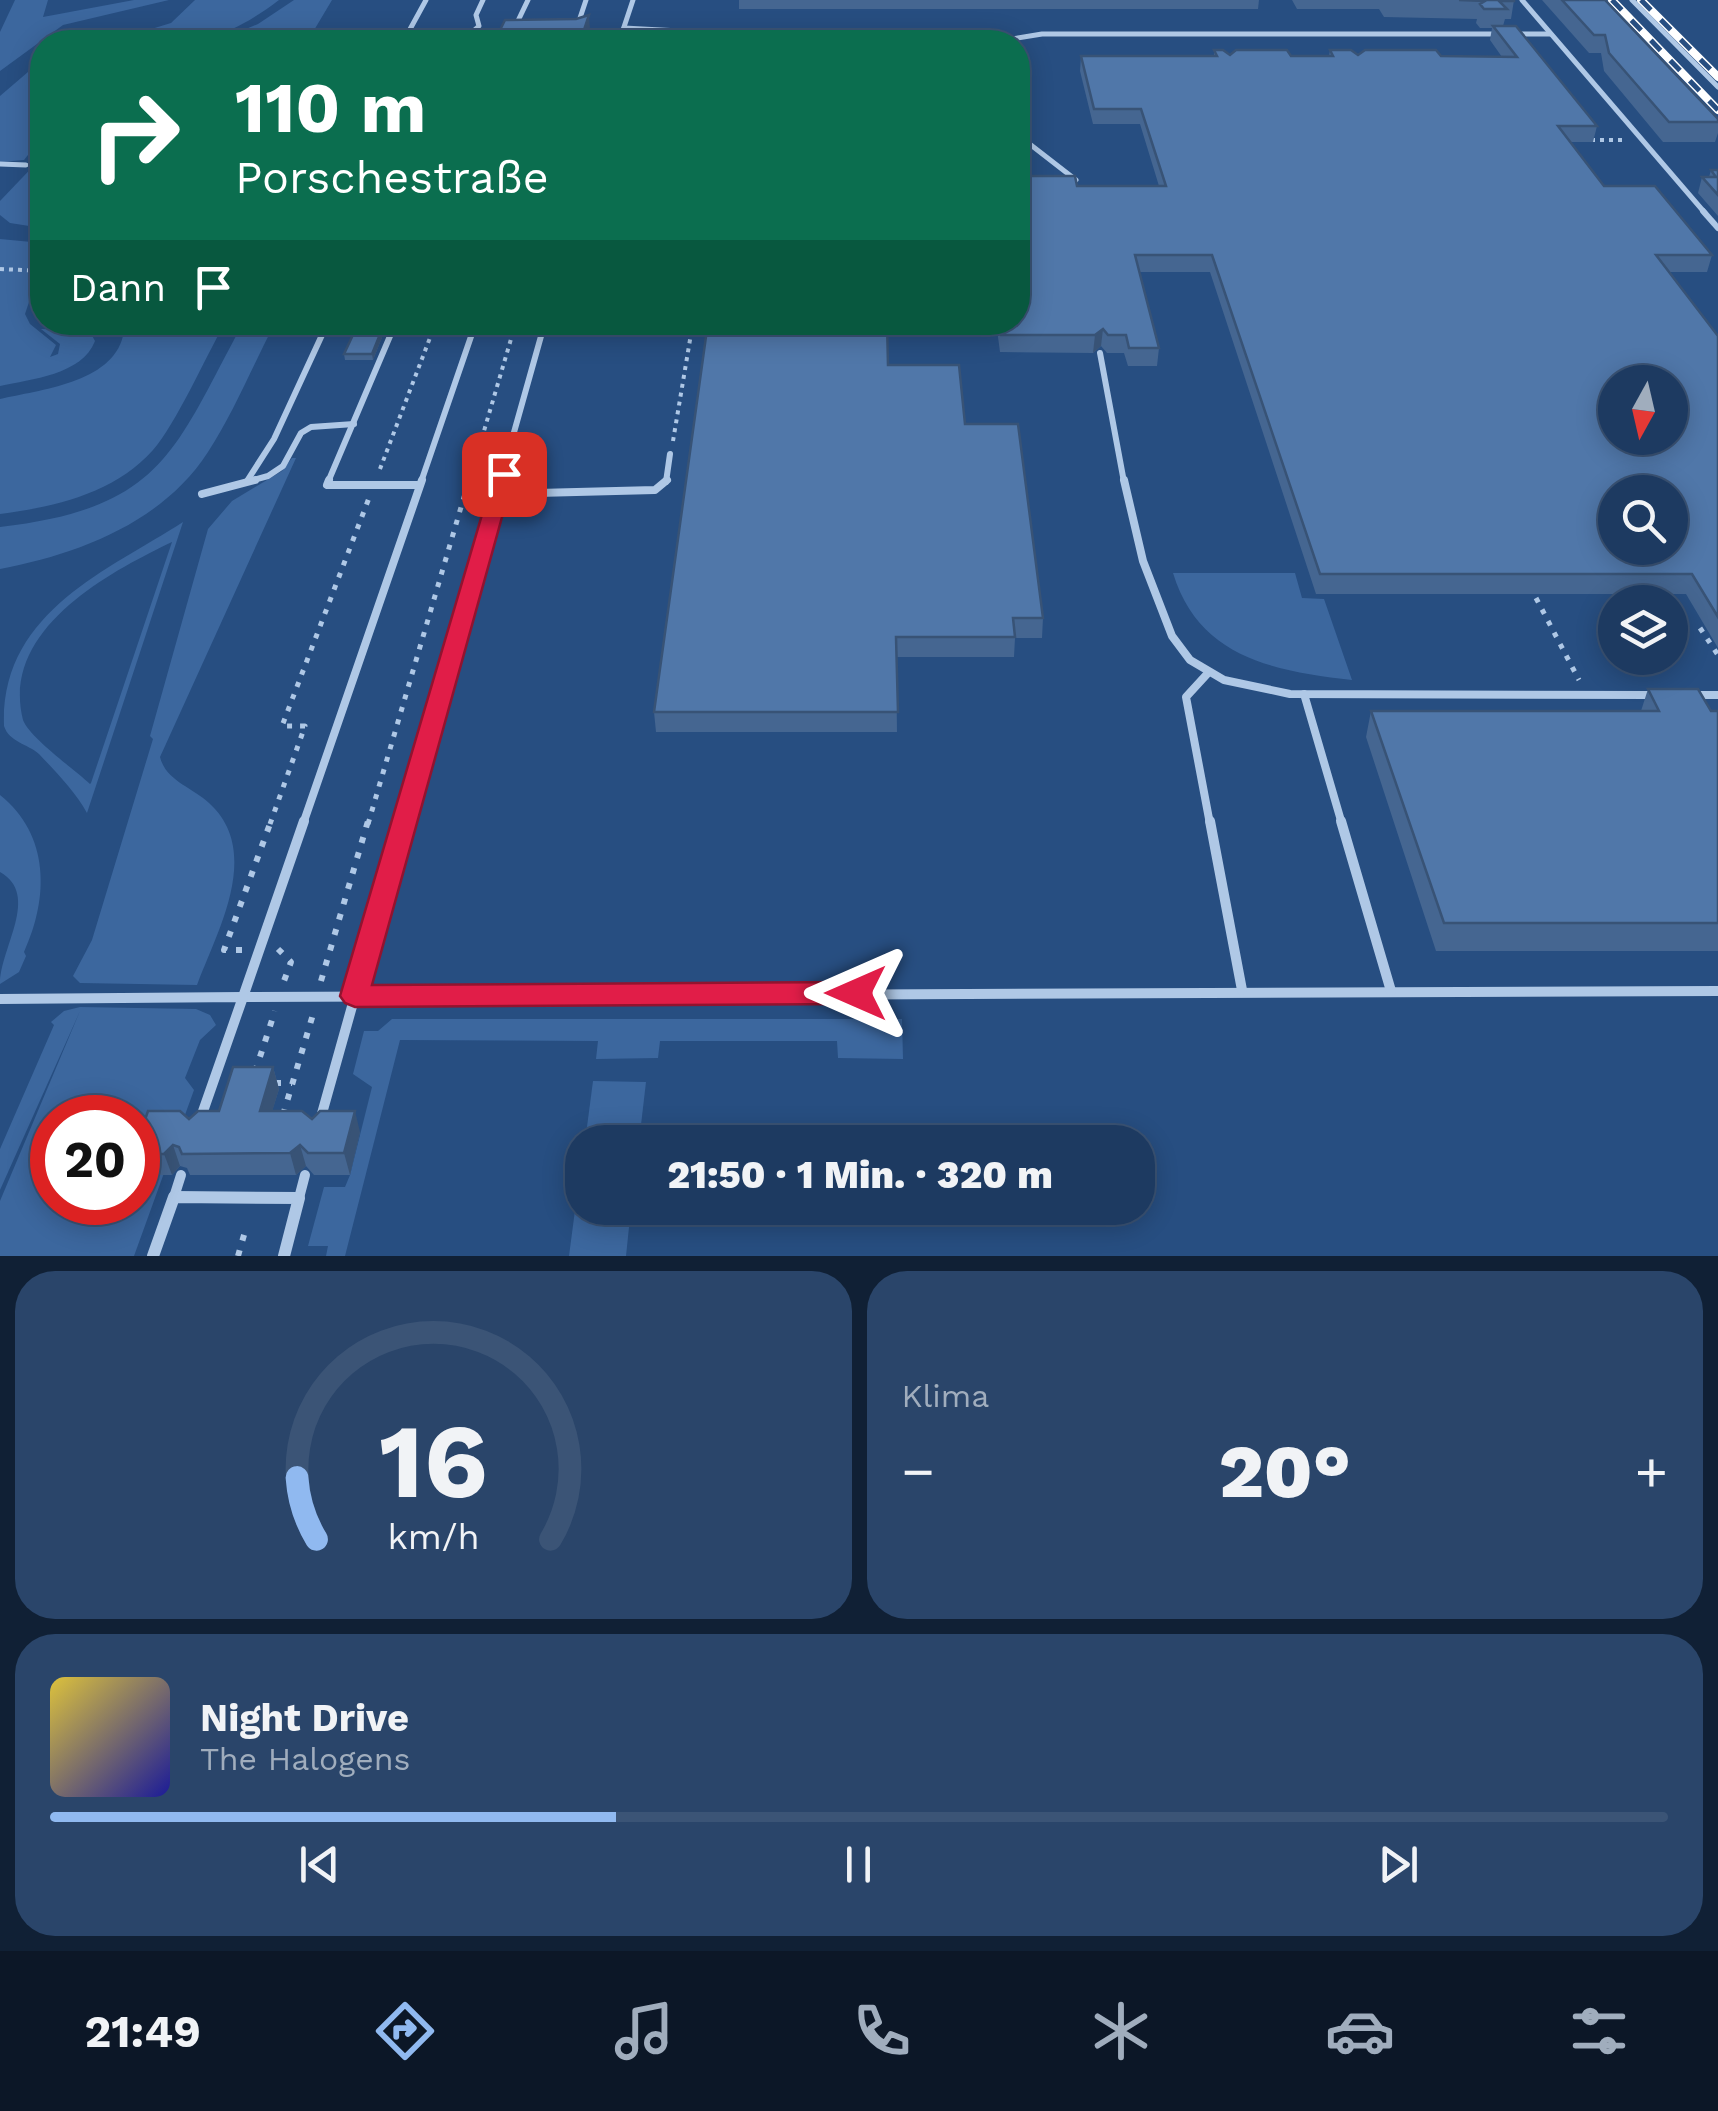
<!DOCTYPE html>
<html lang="de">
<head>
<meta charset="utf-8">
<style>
	body { margin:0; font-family:"Work Sans",sans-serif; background:#2a456a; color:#f1f3f6; height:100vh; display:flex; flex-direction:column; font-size:38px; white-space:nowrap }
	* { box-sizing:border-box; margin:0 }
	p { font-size:32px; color:#a0adbd }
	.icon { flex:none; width:55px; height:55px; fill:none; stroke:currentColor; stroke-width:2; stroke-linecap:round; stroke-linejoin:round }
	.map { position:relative; height:1256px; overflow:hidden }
	.panel { display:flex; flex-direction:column; gap:15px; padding:15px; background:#102035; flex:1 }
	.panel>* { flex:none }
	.guide { position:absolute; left:30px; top:30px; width:1000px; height:305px; border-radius:40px; box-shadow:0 5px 25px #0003,0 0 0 2px #3b5476; background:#0b6e4f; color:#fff; overflow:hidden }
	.needle { width:65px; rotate:188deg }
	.fabs { position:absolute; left:1598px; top:365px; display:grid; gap:20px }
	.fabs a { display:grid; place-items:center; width:90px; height:90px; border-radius:50%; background:#1d3a61; box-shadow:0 5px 25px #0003,0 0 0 2px #3b5476; font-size:50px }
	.speed { position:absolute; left:30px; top:1095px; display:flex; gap:20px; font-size:50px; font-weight:700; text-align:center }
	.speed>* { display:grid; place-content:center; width:130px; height:130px; border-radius:50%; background:#1d3a61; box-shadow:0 5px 25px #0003,0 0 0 2px #3b5476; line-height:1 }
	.speed .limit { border:15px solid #d22; background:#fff; color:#111 }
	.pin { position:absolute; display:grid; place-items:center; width:85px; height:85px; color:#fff; margin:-42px; border-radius:20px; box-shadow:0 5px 15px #0006 }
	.me { position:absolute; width:110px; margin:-55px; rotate:270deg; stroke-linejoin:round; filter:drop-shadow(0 0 8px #0008) }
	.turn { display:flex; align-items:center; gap:35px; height:210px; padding:0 40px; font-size:45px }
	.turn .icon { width:130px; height:130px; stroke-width:2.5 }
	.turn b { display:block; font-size:70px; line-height:85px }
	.then { display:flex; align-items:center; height:95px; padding:0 40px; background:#0003; gap:20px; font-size:38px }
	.big { font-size:75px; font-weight:800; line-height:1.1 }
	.panel .tile { flex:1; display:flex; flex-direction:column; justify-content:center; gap:15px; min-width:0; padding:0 35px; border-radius:40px; background:#2a456a }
	.panel .dial { align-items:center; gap:0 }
	.dial svg { height:260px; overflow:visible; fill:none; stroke:#3b5476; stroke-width:7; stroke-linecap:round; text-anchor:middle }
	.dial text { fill:#f1f3f6; stroke:none }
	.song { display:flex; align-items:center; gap:30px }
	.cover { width:120px; height:120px; border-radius:15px; background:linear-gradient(135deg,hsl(50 70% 55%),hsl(240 70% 35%)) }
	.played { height:10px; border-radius:5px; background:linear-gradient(90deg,#90b9f0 35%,#3b5476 35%) }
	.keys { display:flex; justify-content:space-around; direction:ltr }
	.heat { display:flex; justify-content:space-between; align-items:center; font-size:55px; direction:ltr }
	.panel .tiles { flex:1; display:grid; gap:15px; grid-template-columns:1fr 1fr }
	.tile:last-child { grid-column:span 2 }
	.trip { position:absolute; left:565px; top:1125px; width:590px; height:100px; border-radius:40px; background:#1d3a61; box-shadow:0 5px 25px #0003,0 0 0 2px #3b5476; font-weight:800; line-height:100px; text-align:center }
	.dock { display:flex; height:160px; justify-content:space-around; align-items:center; background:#0c1727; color:#a0adbd }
	.dock .icon { width:70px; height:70px }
	.dock .selected { color:#90b9f0 }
	.dock b { font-size:45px; color:#f1f3f6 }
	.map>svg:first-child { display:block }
	.green { fill:#3c679e; fill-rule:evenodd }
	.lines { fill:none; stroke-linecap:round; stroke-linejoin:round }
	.path-far2 { stroke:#afc8e6; stroke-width:4; stroke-dasharray:4 5; stroke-linecap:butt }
	.path-far1 { stroke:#afc8e6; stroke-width:5; stroke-dasharray:5 8; stroke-linecap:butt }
	.path { stroke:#afc8e6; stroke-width:6; stroke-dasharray:6 10; stroke-linecap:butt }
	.service-far3 { stroke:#afc8e6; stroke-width:5 }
	.service-far2 { stroke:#afc8e6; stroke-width:6 }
	.service-far1 { stroke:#afc8e6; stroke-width:8 }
	.service { stroke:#afc8e6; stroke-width:10 }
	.minor { stroke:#afc8e6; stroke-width:12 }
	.rail-casing { stroke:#fff; stroke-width:8 }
	.rail { stroke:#274e81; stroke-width:5; stroke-dasharray:14; stroke-linecap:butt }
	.wall { fill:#456691 }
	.shaded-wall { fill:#385376 }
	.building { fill:#5077a9; stroke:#385376; stroke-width:2.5; fill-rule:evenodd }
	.route { fill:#e11d48; stroke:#92132f; stroke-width:2.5 }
</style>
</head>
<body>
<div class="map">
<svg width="1718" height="1256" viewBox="0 0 1718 1256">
	<rect width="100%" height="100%" fill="#274e81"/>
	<!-- green -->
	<g class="green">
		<polygon points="15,0 48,0 43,17 134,0 169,0 63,25 0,71 0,32"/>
		<path d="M195,0H279C227,39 202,43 139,42L135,34L171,23Z"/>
		<polygon points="294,0 332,0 307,42 215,42 258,24"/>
		<polygon points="42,60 42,137 24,160 0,162 0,96"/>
		<polygon points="42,157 42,228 10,223 0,215 0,201"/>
		<path d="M0,239L42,243V286L31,296L25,314L30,324L56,345L50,357L58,354L60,344L41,329L89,330L95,341C82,375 31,379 0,386Z"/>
		<path d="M113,323H225C206,356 176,424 153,450C115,493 55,507 0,514V399C39,390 112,383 123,336Z"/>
		<path d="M243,323H275C253,365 234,412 208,452C163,522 79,554 0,569V527C164,508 174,450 243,323Z"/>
		<path d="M292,458H296L160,757C166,781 192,787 209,803C263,852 217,931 197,985L80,983L73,976L92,940L153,739L150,736L208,529L232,501L282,471Z"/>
		<path d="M183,522L87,813C75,791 55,771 39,754C28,744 9,742 4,726C0,612 109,570 183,522ZM172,542L91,783L90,784C74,769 30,738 23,720C0,629 110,572 172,542Z"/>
		<path d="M1173,573H1295L1302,598L1324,599L1352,680C1274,671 1199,658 1173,573Z"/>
		<path d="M0,795C50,835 49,898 24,952L26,956L19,972L0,984C0,948 41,895 0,872Z"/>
		<path d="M80,1007L196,1009L210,1015L216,1025L200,1040L185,1078L194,1090L134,1256H0V1201L80,1011L0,1190V1149L54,1025L51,1022L64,1011ZM52,1118H138V1202H52Z"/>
		<polygon points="392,1019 902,1019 903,1059 838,1058 837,1041 660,1041 658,1058 596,1059 598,1041 400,1040 345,1256 326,1256 328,1246 308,1246 324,1187 345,1187 350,1175 372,1087 353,1074 364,1031 378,1031"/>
		<polygon points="593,1081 646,1082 639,1142 585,1142"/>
		<polygon points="582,1157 582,1208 631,1208 626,1256 569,1256"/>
	</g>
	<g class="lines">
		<!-- path-far2 -->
		<g class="path-far2">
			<polyline points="1591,140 1625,140"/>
			<polyline points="0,269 42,271"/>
			<polyline points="673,441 693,322"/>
			<polyline points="380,469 436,322"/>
			<polyline points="469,482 516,322"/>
		</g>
		<!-- path-far1 -->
		<g class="path-far1">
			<polyline points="1536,598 1579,680"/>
			<polyline points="1700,628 1718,655"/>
			<polyline points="270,824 305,726 282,726 369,498"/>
			<polyline points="368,824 469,480"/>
		</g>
		<!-- path -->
		<g class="path">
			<polyline points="278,949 291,962 284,981"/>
			<polyline points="242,950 224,950 271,821"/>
			<polyline points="321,981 368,821"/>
			<polyline points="255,1072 275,1011"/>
			<polyline points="275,1083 292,1083"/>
			<polyline points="283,1115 314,1011"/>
			<polyline points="238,1256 246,1228"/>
		</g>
		<!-- service-far3 -->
		<g class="service-far3">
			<polyline points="1522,0 1705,213"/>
			<polyline points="1632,0 1718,87"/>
			<polyline points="578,24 586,0"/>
			<polyline points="515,27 528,0"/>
			<polyline points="624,28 735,34 1005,36"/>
			<polyline points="1512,34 1550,34"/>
			<polyline points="403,42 426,0"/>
			<polyline points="461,42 479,26 476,15 483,0"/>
			<polyline points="619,42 633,0"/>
			<polyline points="993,42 1042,34 1498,34"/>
			<polyline points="1018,135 1076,180"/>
			<polyline points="0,164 26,165"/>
		</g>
		<!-- service-far2 -->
		<g class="service-far2">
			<polyline points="1703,211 1718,228"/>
			<polyline points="1100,353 1124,482"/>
			<polyline points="247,481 274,439 328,322"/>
			<polyline points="246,482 268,476 283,466 301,433 311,427 354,424"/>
			<polyline points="328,482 396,322"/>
			<polyline points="421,482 476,322"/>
			<polyline points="500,482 545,322"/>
			<polyline points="666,482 670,454"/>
		</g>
		<!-- service-far1 -->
		<g class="service-far1">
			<polyline points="329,480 327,485 419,485"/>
			<polyline points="1124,480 1143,561 1172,636 1190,660 1224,680 1290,694 1654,695"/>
			<polyline points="202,494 255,480"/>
			<polyline points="499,494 655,490 667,480"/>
			<polyline points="1208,673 1186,697 1210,824"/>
			<polyline points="1304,694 1342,824"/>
			<polyline points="1693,695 1718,695"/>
			<polyline points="303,824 422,480"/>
			<polyline points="404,824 501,480"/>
		</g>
		<!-- service -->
		<g class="service">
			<polyline points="304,821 243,997 1718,991"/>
			<polyline points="1210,821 1242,990"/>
			<polyline points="1341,821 1391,991"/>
			<polyline points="0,999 243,997 201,1117"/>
			<polyline points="321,1117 404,821"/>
			<polyline points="174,1197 181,1175"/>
			<polyline points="299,1198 305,1175"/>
		</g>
		<!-- minor -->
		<polyline class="minor" points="153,1256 174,1197 299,1198 284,1256"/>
		<!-- rail casing -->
		<g class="rail-casing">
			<g id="rail">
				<polyline points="1612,0 1718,110"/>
				<polyline points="1641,0 1718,77"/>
			</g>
		</g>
		<!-- rail -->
		<use href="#rail" class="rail"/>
	</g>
	<!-- wall -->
	<g class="wall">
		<polygon points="739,0 1259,0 1258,9 739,9"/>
		<polygon points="1292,0 1514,0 1511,19 1505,19 1503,26 1597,126 1593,142 1570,142 1604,186 1712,255 1707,272 1670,272 1718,336 1718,648 1686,594 1316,594 1210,272 1139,272 1159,348 1157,366 1128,366 1124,353 1107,353 1101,346 1093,353 1000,352 996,322 1018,322 1077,186 1159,186 1140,124 1093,124 1080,71 1081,56 1214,56 1214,50 1230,55 1329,56 1330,50 1358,55 1502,57 1490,40 1492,28 1480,28 1476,23 1477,19 1384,17 1379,9 1297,9"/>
		<polygon points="1542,0 1605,0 1718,119 1718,133 1715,142 1663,142 1604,71 1601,53 1589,53"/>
		<polygon points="1711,170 1718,170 1718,216 1698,193 1702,177 1709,177"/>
		<polygon points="388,322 373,360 345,360 344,354"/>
		<polygon points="888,365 965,424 1043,618 1042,638 1015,638 1014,657 896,657 897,732 656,732 654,712"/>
		<polygon points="1648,689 1711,711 1718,711 1718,951 1436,951 1366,737 1371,711 1641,711"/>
		<polygon points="273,1067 279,1089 272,1111 312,1119 360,1132 350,1175 314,1175 306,1166 296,1175 190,1175 187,1168 180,1166 172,1175 140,1175 138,1168 138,1140 189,1119 219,1111"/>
	</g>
	<!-- shaded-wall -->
	<g class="shaded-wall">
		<polygon points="589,15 590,29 586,42 580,42"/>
		<polygon points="385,322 388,322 373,360 372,354"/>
		<polygon points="1103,329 1101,346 1093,353 1095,335"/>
		<polygon points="273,1067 279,1089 266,1132 260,1111"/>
		<polygon points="355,1111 360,1132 350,1175 344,1153"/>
		<polygon points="173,1145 180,1166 172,1175 164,1154"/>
		<polygon points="300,1145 306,1166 296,1175 290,1153"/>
	</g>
	<!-- building -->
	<g class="building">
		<polygon points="1459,0 1514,0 1514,1 1499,1 1507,9 1484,9 1480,4 1485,1"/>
		<polygon points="1562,0 1605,0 1718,119 1718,122 1669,122 1609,53 1605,35 1594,35"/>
		<polygon points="589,15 580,42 494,42 505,20 576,19"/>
		<path d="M1493,26H1516L1597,126H1558L1604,186H1655L1712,255H1656L1718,336V617L1692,574H1320L1212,255H1135L1159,348H1129L1126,335H1108L1103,329L1095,335H1001L999,322H1018V176H1075L1077,186H1166L1141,109H1094L1081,56H1217L1214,50H1223L1230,55L1236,50H1287L1291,56H1333L1330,50H1351L1358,55L1365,50H1436L1441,56L1517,57ZM1615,382H1670V438H1615ZM1615,492H1670V548H1615Z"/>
		<polygon points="1711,170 1718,170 1718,195 1702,177 1716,177"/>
		<polygon points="359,322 385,322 372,354 344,354"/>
		<polygon points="708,322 887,322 888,365 959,365 965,424 1018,424 1043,618 1013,618 1015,637 896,637 898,712 654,712"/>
		<polygon points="1648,689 1698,689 1711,711 1718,711 1718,923 1444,923 1371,711 1659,711"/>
		<polygon points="233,1067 273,1067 260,1111 302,1111 312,1119 320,1111 355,1111 344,1153 308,1153 300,1145 290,1153 182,1154 179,1147 173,1145 164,1154 138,1154 138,1140 148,1111 180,1111 189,1119 198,1111 219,1111"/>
	</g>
	<!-- route -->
	<polygon class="route" points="504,468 514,474 372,985 856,982 866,985 870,993 866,1000 856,1004 355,1007 345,1003 340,996 494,474"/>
</svg>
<div class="fabs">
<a><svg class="needle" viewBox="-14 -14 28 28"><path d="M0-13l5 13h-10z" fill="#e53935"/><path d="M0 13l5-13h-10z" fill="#a0adbd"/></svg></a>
<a><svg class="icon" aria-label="search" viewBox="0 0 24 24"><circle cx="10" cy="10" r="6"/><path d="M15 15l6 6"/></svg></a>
<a><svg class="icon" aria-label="layers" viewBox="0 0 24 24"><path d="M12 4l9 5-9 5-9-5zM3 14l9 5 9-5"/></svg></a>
</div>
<div class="speed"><div class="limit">20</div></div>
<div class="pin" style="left:504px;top:474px;background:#d93025"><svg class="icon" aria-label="arrive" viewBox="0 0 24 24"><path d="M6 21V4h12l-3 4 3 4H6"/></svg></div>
<svg class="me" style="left:856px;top:993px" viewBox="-20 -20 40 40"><path d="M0-17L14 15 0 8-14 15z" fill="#e11d48" stroke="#fff" stroke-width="4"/></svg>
<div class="trip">21:50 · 1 Min. · 320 m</div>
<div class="guide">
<div class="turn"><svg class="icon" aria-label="right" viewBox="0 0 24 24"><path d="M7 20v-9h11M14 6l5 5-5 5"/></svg><div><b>110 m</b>Porschestraße</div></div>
<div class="then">Dann<svg class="icon" aria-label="arrive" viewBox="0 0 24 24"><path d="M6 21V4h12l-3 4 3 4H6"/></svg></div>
</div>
</div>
<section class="panel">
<div class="tiles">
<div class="tile dial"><svg viewBox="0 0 100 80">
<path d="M14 69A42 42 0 1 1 86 69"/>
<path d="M14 69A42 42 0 0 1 8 50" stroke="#90b9f0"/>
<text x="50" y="56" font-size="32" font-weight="700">16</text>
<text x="50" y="72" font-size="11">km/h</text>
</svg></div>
<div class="tile"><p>Klima</p>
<div class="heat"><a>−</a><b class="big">20°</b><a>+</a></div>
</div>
<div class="tile">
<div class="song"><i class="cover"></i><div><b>Night Drive</b><p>The Halogens</p></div></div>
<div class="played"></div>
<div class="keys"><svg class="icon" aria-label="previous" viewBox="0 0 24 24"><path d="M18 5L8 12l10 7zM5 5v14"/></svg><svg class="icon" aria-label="pause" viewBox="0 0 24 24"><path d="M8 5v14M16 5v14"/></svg><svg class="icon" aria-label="next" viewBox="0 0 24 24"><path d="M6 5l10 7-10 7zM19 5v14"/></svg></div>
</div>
</div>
</section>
<nav class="dock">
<b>21:49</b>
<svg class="icon selected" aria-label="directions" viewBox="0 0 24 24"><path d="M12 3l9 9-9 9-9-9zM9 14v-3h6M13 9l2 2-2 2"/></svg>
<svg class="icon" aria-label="music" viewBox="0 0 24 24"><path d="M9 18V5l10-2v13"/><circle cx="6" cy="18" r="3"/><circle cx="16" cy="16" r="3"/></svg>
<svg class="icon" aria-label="phone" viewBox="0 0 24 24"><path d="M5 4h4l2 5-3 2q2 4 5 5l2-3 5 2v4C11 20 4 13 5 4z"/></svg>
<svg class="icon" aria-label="climate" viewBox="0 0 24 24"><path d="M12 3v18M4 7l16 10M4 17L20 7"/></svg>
<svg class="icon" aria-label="car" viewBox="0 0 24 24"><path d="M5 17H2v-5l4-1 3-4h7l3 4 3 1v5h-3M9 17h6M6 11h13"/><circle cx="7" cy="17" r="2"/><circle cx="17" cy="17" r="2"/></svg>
<svg class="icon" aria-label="filters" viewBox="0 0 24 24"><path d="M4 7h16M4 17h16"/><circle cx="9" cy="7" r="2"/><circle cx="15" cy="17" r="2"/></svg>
</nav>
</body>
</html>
